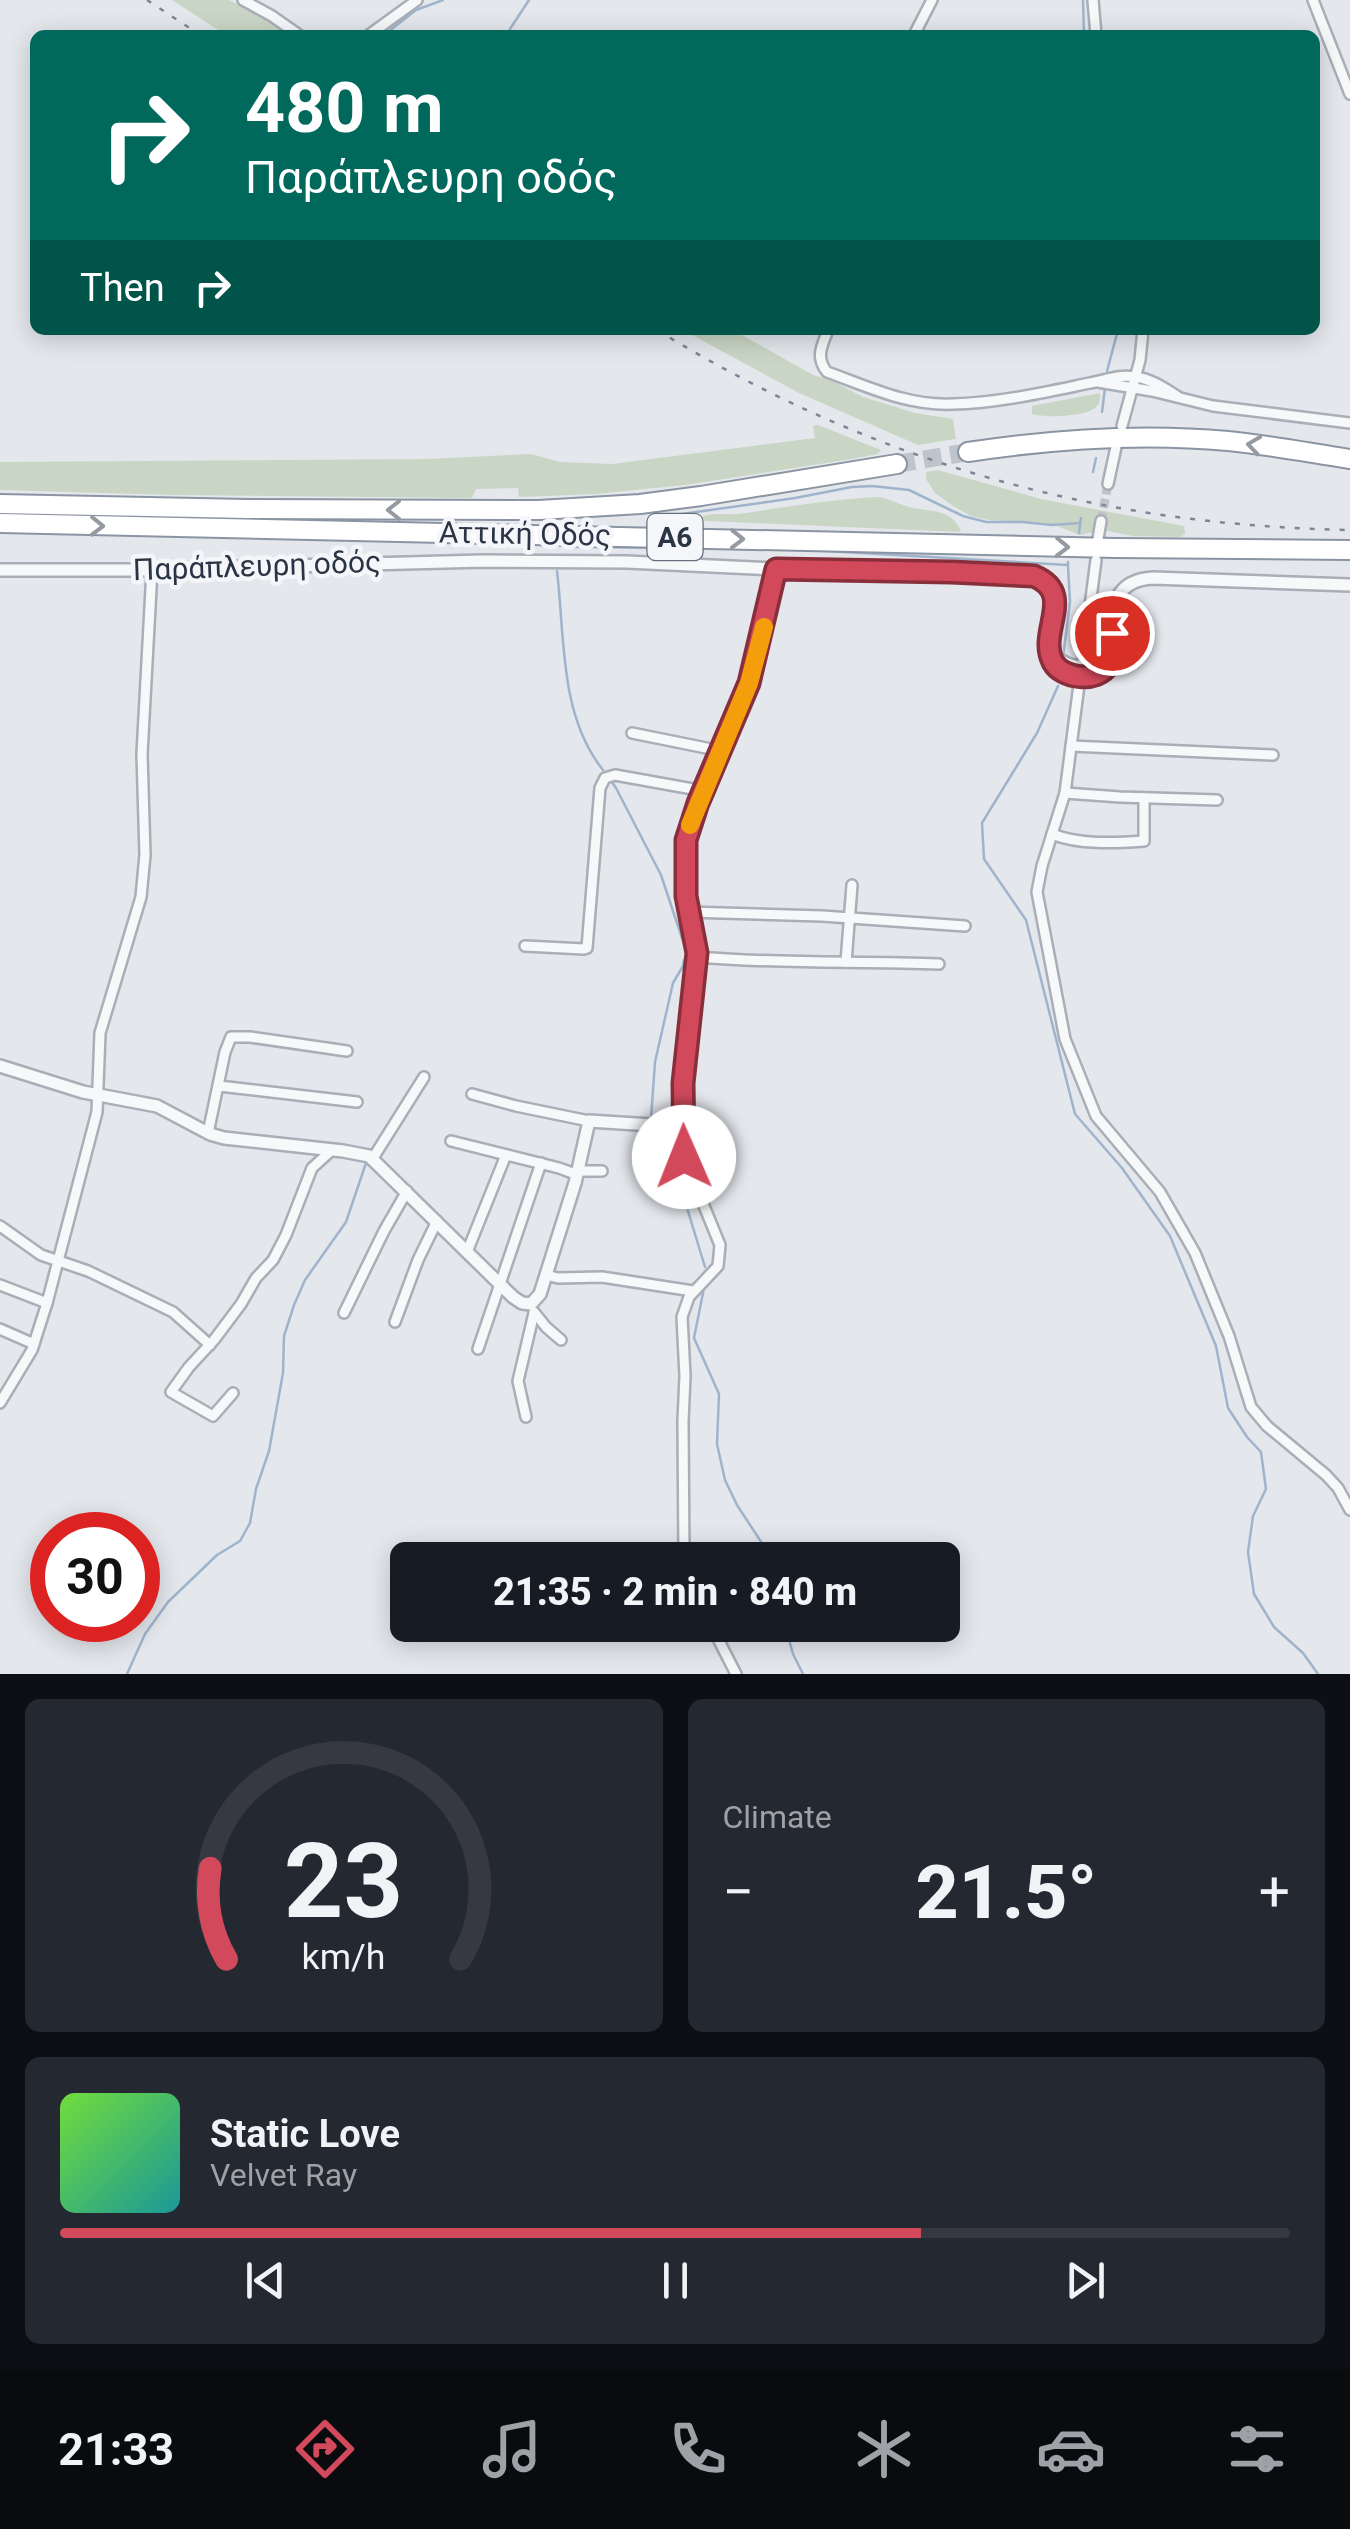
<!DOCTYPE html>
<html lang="en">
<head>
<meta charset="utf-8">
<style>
	body { margin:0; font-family:Roboto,sans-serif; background:#242831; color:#f1f3f6; height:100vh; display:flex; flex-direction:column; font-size:38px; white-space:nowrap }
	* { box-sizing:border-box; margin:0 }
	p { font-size:32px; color:#9ea1a6 }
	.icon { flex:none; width:55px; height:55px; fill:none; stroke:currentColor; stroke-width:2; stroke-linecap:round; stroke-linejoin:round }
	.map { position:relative; height:1674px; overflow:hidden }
	.drawer { display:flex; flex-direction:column; gap:25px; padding:25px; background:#0d0f14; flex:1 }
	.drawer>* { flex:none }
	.top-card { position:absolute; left:30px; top:30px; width:1290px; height:305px; border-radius:15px; box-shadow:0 5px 25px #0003; background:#00695c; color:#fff; overflow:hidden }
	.speed { position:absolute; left:30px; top:1512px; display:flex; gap:20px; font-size:50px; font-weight:700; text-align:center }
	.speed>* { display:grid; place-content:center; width:130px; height:130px; border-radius:50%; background:#171b24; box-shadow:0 5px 25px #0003; line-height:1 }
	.speed .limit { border:15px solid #d22; background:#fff; color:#111 }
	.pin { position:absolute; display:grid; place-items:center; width:85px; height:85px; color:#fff; margin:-42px; border:5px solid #fff; border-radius:50%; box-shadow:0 2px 10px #0007 }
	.me { position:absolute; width:110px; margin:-55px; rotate:359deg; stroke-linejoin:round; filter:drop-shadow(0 0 8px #0008) }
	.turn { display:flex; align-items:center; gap:35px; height:210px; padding:0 50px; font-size:45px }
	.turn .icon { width:130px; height:130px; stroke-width:2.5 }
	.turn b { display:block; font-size:70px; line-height:85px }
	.then { display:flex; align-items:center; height:95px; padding:0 50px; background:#0003; gap:20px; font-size:38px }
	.big { font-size:75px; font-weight:800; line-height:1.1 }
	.drawer .card { flex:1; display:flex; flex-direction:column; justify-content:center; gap:15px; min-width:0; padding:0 35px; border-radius:15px; background:#242831 }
	.drawer .dial { align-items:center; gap:0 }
	.dial svg { height:260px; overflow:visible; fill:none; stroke:#363941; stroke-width:7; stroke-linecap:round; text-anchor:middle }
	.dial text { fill:#f1f3f6; stroke:none }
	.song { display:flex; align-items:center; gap:30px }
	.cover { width:120px; height:120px; border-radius:15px; background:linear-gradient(135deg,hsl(100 70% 55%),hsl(180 70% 35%)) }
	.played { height:10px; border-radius:5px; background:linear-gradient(90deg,#d1495b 70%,#363941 70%) }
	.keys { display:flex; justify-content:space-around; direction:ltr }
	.heat { display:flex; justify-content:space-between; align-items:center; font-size:55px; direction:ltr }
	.drawer .tiles { flex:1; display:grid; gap:25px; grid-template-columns:1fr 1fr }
	.card:last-child { grid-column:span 2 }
	.trip { position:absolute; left:390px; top:1542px; width:570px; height:100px; border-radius:15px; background:#171b24; box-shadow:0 5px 25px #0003; font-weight:800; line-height:100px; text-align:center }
	.dock { display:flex; height:160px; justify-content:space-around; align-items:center; background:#090b0e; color:#9ea1a6 }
	.dock .icon { width:70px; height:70px }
	.dock .active { color:#d1495b }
	.dock b { font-size:45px; color:#f1f3f6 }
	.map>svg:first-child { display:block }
	.green { fill:#c9d6c5 }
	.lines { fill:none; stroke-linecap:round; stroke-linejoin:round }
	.stream { stroke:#9fb4cc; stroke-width:2.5 }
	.minor-tunnel { stroke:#bfc3cb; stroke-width:9; stroke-dasharray:9 4.5; stroke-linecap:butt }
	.motorway-tunnel { stroke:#bfc3cb; stroke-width:18; stroke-dasharray:18 9; stroke-linecap:butt }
	.minor-casing { stroke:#a9aeb7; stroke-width:14 }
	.tertiary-casing { stroke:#a9aeb7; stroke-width:16 }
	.motorway-casing { stroke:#8b94a3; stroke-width:22 }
	.minor { stroke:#f7f8fa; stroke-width:9 }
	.tertiary { stroke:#f7f8fa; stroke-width:11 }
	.motorway { stroke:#fff; stroke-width:18 }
	.rail { stroke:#7d8696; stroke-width:2.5; stroke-dasharray:5 10; stroke-linecap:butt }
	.oneway { stroke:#959aa2 }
	.route-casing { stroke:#882f3b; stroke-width:25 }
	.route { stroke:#d1495b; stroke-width:18 }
	.slow { stroke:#f59e0b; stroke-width:18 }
	.labels { text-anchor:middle; stroke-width:9; stroke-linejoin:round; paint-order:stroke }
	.shield { fill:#f4f6f9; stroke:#676e7b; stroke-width:2.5 }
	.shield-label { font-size:28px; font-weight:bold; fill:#2b3445 }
	.street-label { font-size:30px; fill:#2b3445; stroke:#f4f6f9 }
</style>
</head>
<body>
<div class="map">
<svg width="1350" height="1674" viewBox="0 0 1350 1674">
	<rect width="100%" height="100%" fill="#e4e7ec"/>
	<!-- green -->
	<g class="green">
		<polygon points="172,0 229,0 256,13 288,35 226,35"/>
		<polygon points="683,330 733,330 813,375 833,381 863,397 915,413 953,419 956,439 918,445 799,393"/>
		<path d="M1100,393C1100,398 1101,402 1096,407C1086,417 1044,418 1032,414V406Z"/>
		<polygon points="818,425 881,450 878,454 852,459 685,485 596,494 519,497 518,488 476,489 472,498 174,495 0,490 0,462 426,459 531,454 560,462 612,464 815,438 813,426"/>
		<polygon points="938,470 1041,499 1184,526 1185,534 1180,537 1133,536 1103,530 1080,535 1052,524 988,520 971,516 953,506 935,493 926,479 926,472"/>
		<path d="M880,497C889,499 895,502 903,505C924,513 951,506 961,531L959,532L708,521L701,520V517C712,512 726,515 739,514C786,507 833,499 880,497Z"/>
	</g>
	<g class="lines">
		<!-- stream -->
		<g class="stream">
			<polyline points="1083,0 1084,35"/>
			<polyline points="384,35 416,10 443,0"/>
			<polyline points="509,35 510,29 529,0"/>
			<polyline points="1107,371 1118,330"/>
			<polyline points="1102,412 1105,388"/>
			<polyline points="1093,472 1096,458"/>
			<polyline points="668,516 795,498 852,487 872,486 909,490 963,516 986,522 1022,522 1052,525 1080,523"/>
			<polyline points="1079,533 1081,518"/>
			<polyline points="570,547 703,548"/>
			<polyline points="791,549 1068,565 1068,562"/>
			<path d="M557,571C565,637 559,715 603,770"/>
			<polyline points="1063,657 1070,602 1068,566"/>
			<polyline points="1058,686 1037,733 982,823 984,859 1026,920 1075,1114 1122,1168 1170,1236 1216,1346 1228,1408 1247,1437 1261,1452 1266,1489 1253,1516 1248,1552 1254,1594 1274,1627 1303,1653 1318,1674"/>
			<polyline points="610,779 616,788 661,875 686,950"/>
			<polyline points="651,1119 655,1062 673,983 683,966 684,960"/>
			<polyline points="658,1132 680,1185 705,1267"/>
			<polyline points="704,1288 694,1338 719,1394 717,1444 725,1480 737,1505 773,1560"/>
			<polyline points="785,1625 793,1654 803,1674"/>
			<polyline points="127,1674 145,1634 168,1602 217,1555 240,1541 250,1523 256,1489 269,1451 283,1373 284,1336 294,1305 305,1280 346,1222 366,1163"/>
		</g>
		<!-- minor-tunnel -->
		<polyline class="minor-tunnel" points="1101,521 1108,484"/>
		<!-- motorway-tunnel -->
		<polyline class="motorway-tunnel" points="897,464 968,452"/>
		<!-- minor casing -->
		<g class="minor-casing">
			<g id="minor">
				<polyline points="243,0 272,16 299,35"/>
				<polyline points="1093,0 1096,35"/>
				<polyline points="1313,0 1350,94"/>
				<polyline points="369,35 417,0"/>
				<polyline points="914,35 932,0"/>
				<path d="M828,330C822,346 815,357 827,372C869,387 907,406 953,404C998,403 1046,392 1090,383C1107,380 1118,374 1136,377C1151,379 1164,388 1177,396"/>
				<polyline points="1098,382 1152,391 1213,406 1350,423"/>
				<polyline points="1122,426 1140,360 1143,330"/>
				<polyline points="1108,484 1116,447"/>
				<polyline points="1098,539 1101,521"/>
				<polyline points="1082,668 1096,560"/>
				<polyline points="1080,677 1065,793 1042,866 1037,892 1065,1039 1096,1116 1160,1192 1195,1253 1229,1336 1251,1407 1267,1426 1326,1475 1338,1488 1350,1510"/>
				<polyline points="632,733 721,751"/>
				<polyline points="1071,746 1273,755"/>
				<polyline points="1065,793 1120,797 1217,800"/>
				<path d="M1052,834C1079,845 1115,843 1144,841V798"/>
				<polyline points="689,912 822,916 965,926"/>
				<polyline points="525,946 584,949 587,948 600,788 605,778 615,775 704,791"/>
				<path d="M697,957C777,964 858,961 939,964"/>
				<polyline points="846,962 852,885"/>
				<polyline points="219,1086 357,1102"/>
				<polyline points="472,1094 516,1106 589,1121"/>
				<polyline points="683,1127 684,1157 720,1245 718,1266 689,1297 682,1317 685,1376 683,1421 684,1560"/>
				<polyline points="208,1133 225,1052 231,1037 250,1037 347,1051"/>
				<polyline points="451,1141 559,1168 578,1175"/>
				<polyline points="373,1158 424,1077"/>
				<polyline points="578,1171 602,1171"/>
				<polyline points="0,1226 41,1255 88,1271 173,1312 210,1345"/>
				<polyline points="467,1252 506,1155"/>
				<polyline points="546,1275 558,1278 602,1277 693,1291"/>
				<polyline points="0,1285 47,1303"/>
				<polyline points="534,1312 546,1327 561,1340"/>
				<polyline points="344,1313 384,1231 407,1191"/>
				<polyline points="395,1322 418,1260 437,1221"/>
				<polyline points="0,1329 34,1344"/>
				<polyline points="478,1349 541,1163"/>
				<polyline points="233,1393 213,1416 171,1392 189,1367 214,1340 241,1304 256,1278 273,1260 286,1235 312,1168 332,1150"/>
				<polyline points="0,1403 32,1350 47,1303 97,1112 100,1033 141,897 145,855 142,754 152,570"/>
				<polyline points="526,1417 518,1381 534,1313"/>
				<polyline points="711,1625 736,1674"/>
			</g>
		</g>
		<!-- tertiary casing -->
		<g class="tertiary-casing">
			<g id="tertiary">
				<path d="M0,570H134L483,561L627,562L776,569L951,572L1033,576C1073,592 1042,632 1053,664C1061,672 1070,676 1082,677C1144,682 1077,582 1153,578L1350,585"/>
				<path d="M1052,652C1062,667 1087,671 1103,665"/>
				<polyline points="0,1066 83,1092 157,1106 210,1134 224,1138 343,1151 369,1156 513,1297 522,1303 531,1304 540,1294 575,1183 589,1121 683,1127 685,1055 697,953 696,940 686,896 686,840 698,803 749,683 776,569"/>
			</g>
		</g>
		<!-- motorway casing -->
		<g class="motorway-casing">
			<g id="motorway">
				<path d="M968,452C1054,439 1142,433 1228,441C1269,445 1310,453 1350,459"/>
				<polyline points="0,504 247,509 539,510 640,504 701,496 897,464"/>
				<polyline points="0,523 1115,548 1350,550"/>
			</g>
		</g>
		<!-- minor -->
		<use href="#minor" class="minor"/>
		<!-- tertiary -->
		<use href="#tertiary" class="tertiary"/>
		<!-- motorway -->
		<use href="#motorway" class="motorway"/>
		<!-- rail -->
		<g class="rail">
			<polyline points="147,0 200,35"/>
			<path d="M657,330C875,463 1095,525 1350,530"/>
		</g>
	</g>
	<!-- one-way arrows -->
	<defs><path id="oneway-chevron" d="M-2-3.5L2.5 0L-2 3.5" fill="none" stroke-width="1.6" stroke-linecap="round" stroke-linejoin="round" transform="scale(2.5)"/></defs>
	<g class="oneway">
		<use href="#oneway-chevron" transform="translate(1254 445) rotate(-172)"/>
		<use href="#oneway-chevron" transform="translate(394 510) rotate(-180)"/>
		<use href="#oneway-chevron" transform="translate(97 526) rotate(1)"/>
		<use href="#oneway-chevron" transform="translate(737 539) rotate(1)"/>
		<use href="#oneway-chevron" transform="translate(1062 547) rotate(1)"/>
	</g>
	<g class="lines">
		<!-- route casing -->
		<g class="route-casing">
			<path id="route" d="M684,1157L683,1083L697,953L686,896V840L698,803L749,683L776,569L952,572L1034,576C1077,594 1037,632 1053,662C1062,679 1098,683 1108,665C1113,656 1112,643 1112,633"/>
		</g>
		<!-- route -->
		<use href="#route" class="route"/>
		<!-- slow -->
		<polyline class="slow" points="690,825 749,683 764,627"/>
	</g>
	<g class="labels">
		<!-- shield labels -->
		<rect class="shield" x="647.5" y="514" width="55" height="46" rx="8"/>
		<g class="shield-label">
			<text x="675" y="547">Α6</text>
		</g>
		<!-- street labels -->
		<g class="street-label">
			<text transform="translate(525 534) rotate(1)" y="10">Αττική Οδός</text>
			<text transform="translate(257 566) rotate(-2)" y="10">Παράπλευρη οδός</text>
		</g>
	</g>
</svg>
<div class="speed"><div class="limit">30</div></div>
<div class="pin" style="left:1112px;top:633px;background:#d93025"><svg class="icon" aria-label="arrive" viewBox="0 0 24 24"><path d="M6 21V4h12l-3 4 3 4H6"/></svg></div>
<svg class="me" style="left:684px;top:1157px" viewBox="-20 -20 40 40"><circle r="19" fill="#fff"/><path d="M0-13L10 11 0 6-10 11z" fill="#d1495b"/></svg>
<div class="trip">21:35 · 2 min · 840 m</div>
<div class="top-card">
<div class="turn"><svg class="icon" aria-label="right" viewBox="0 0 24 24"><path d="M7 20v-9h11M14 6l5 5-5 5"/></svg><div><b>480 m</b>Παράπλευρη οδός</div></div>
<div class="then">Then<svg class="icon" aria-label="right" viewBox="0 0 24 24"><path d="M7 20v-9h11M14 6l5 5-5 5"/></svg></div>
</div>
</div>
<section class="drawer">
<div class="tiles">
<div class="card dial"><svg viewBox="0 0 100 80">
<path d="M14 69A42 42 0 1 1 86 69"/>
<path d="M14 69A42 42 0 0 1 9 41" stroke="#d1495b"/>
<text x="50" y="56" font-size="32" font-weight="700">23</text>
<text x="50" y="72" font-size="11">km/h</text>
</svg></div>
<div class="card"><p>Climate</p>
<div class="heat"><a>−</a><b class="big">21.5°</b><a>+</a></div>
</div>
<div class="card">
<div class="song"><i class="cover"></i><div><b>Static Love</b><p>Velvet Ray</p></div></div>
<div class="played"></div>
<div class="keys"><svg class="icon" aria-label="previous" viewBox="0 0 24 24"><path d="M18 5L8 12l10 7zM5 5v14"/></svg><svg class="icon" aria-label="pause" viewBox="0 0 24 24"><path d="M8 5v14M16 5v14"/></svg><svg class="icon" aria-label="next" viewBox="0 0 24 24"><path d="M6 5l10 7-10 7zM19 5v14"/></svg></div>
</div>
</div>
</section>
<nav class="dock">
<b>21:33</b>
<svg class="icon active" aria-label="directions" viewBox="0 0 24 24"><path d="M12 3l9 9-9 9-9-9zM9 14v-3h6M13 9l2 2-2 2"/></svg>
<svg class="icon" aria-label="music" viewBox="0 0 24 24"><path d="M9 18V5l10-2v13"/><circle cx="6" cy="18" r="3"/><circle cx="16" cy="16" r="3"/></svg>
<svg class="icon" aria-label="phone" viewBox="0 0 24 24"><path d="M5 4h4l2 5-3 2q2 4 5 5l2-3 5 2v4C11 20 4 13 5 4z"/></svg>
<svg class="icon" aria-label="climate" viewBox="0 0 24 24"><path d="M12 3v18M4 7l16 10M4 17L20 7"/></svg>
<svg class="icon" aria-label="car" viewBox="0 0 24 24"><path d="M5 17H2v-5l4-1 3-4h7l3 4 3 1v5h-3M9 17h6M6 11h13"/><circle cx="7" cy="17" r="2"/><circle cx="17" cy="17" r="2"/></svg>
<svg class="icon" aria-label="filters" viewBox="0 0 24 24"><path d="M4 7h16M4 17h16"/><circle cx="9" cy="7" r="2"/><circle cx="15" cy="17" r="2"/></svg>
</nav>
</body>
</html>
